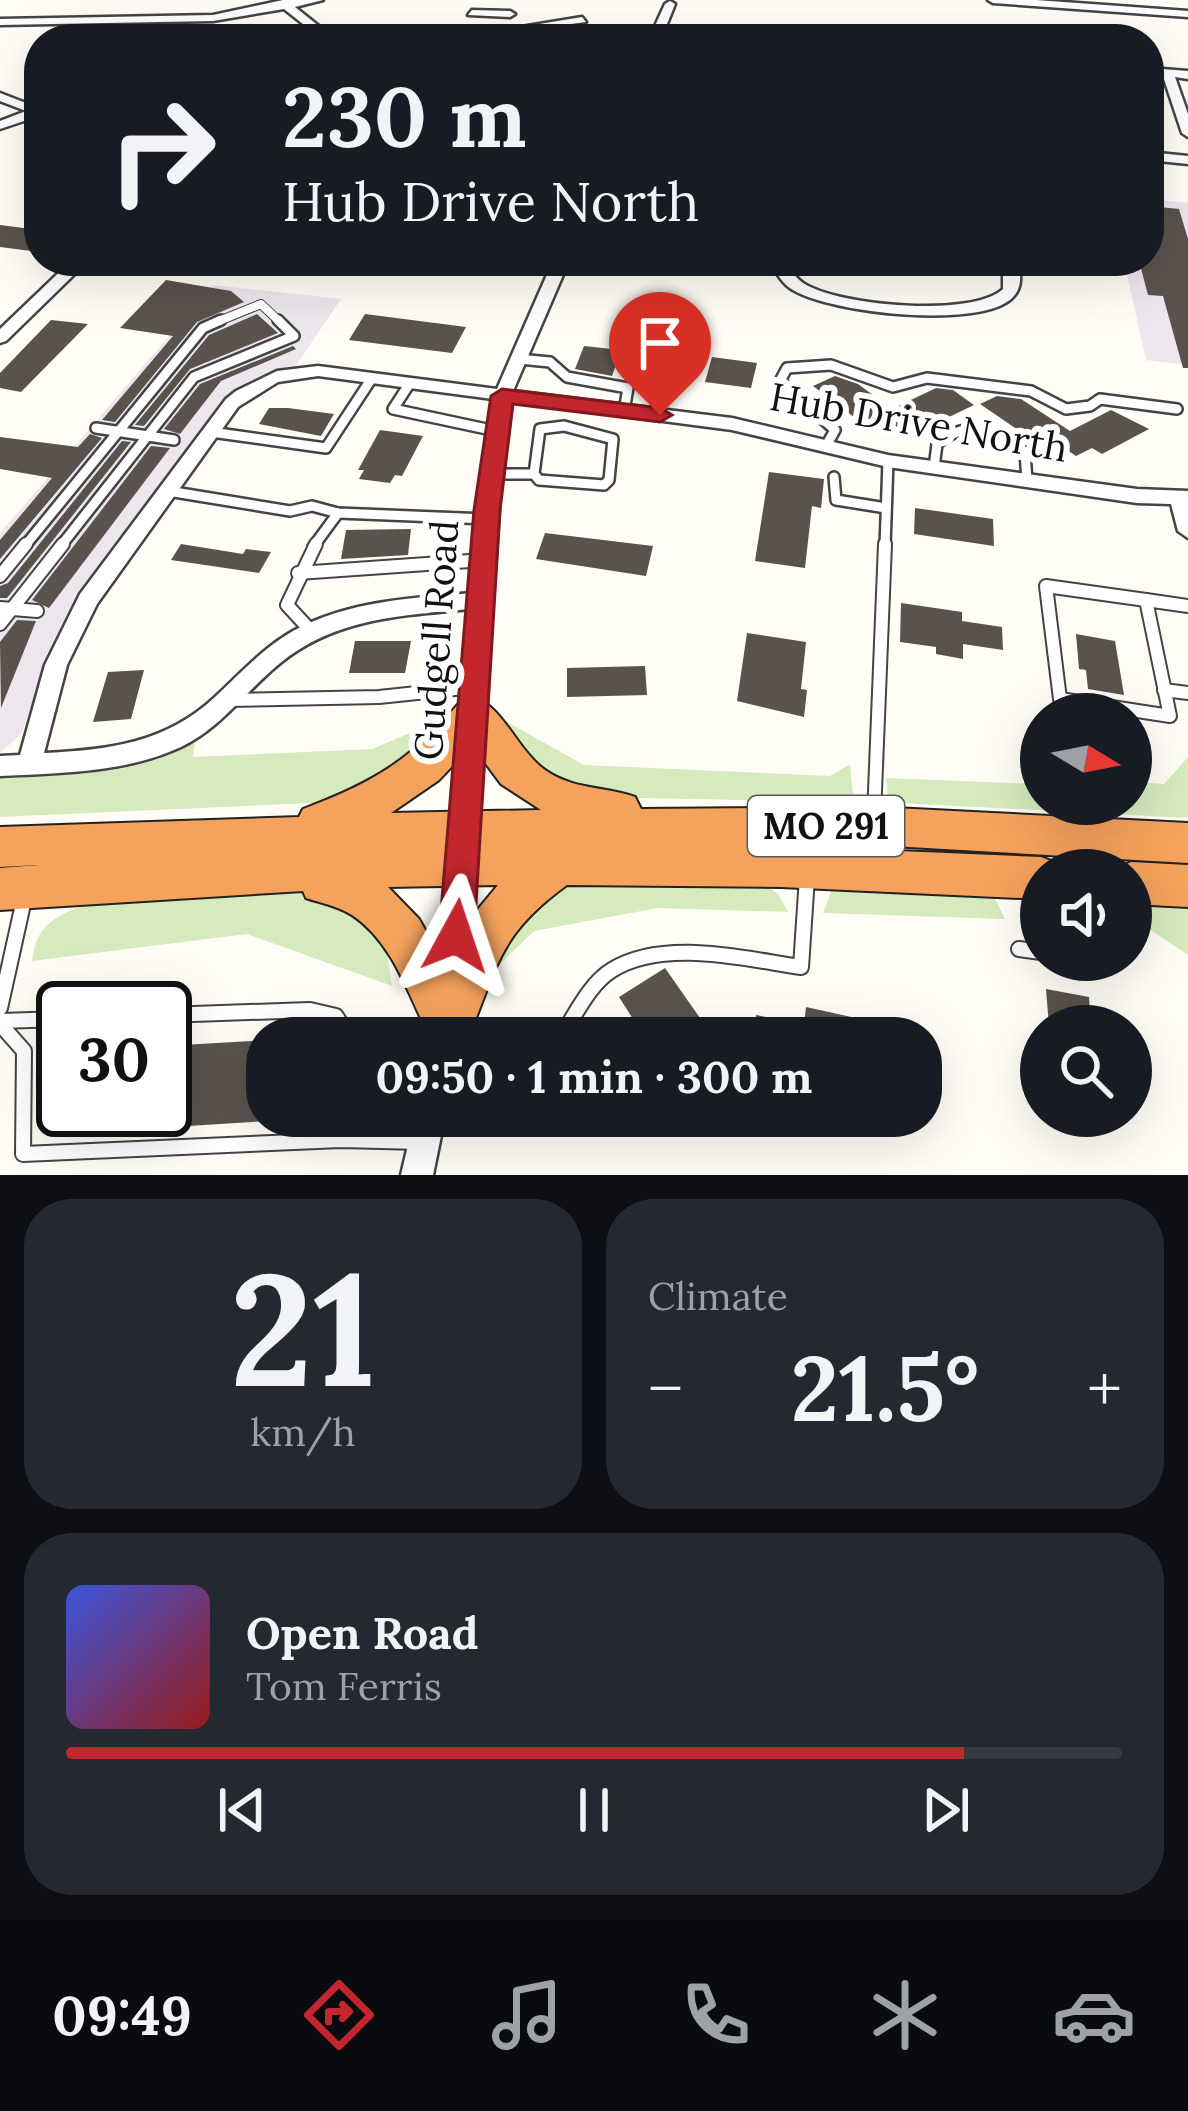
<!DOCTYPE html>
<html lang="en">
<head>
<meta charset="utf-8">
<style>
	body { margin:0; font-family:Lora,serif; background:#242831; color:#f1f3f6; height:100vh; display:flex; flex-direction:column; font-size:45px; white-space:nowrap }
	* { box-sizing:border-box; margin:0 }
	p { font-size:39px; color:#9ea1a6 }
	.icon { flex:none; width:66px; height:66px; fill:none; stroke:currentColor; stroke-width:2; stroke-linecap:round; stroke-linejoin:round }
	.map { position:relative; height:1175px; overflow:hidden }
	.details { display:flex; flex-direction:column; gap:24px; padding:24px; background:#0d0f14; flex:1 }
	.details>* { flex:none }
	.guide { position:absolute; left:24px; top:24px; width:1140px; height:252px; border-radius:48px; box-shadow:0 12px 48px #0002; background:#171b24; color:#f1f3f6; overflow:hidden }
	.needle { width:78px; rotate:100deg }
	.controls { position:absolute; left:1020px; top:693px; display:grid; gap:24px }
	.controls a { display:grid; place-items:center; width:132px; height:132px; border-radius:50%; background:#171b24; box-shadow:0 12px 48px #0002; font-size:60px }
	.speed { position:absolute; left:36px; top:981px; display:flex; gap:24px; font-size:60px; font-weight:700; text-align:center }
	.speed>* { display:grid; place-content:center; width:156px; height:156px; border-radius:50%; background:#171b24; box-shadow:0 12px 48px #0002; line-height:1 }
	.speed .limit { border:6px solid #111; border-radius:18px; background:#fff; color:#111 }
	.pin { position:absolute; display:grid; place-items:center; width:102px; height:102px; color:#fff; margin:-123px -51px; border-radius:50% 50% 50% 0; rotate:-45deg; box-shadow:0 0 12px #0007 }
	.pin .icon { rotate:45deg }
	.me { position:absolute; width:132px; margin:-66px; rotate:5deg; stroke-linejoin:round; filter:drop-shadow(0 0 9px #0008) }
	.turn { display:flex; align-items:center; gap:42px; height:252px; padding:0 60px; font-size:54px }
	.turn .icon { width:156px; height:156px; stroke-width:2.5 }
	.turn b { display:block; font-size:84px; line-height:102px }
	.big { font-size:90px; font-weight:700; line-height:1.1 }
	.details .card { flex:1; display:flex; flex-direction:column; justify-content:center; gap:18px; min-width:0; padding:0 42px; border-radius:48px; background:#242831 }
	.details .dial { align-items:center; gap:0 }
	.dial b { font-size:156px; line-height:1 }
	.song { display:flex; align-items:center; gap:36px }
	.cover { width:144px; height:144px; border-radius:18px; background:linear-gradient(135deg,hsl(230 70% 55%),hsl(0 70% 35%)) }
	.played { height:12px; border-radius:6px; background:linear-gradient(90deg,#c4262e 85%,#363941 85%) }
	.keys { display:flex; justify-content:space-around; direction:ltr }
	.heat { display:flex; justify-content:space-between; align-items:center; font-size:66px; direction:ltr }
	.details .tiles { flex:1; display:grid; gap:24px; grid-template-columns:1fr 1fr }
	.card:last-child { grid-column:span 2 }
	.trip { position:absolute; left:246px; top:1017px; width:696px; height:120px; border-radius:48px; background:#171b24; box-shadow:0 12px 48px #0002; font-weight:700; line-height:120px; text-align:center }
	.tab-bar { display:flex; height:192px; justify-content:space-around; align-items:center; background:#090b0e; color:#9ea1a6 }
	.tab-bar .icon { width:84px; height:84px }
	.tab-bar .selected { color:#c4262e }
	.tab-bar b { font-size:54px; color:#f1f3f6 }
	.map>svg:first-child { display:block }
	.industrial { fill:#eee6ef }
	.green { fill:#d5ebbd }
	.building { fill:#5a524d }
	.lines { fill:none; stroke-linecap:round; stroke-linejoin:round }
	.lane-far3-casing { stroke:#444; stroke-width:10 }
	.lane-far2-casing { stroke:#444; stroke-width:14 }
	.lane-far1-casing { stroke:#444; stroke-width:16 }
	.lane-casing { stroke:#444; stroke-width:18 }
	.street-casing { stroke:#444; stroke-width:5 }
	.highway-casing { stroke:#222; stroke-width:4 }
	.lane-far3 { stroke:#fff; stroke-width:8 }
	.lane-far2 { stroke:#fff; stroke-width:9 }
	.lane-far1 { stroke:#fff; stroke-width:12 }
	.lane { stroke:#fff; stroke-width:14 }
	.street { fill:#fff; fill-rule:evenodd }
	.highway { fill:#f5a25d; fill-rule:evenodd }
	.route { fill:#c4262e; stroke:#7f191e; stroke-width:3 }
	.labels { text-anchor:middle; stroke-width:12; stroke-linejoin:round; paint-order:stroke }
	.shield { fill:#fff; stroke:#585858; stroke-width:3 }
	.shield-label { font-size:36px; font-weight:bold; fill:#111 }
	.street-label { font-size:39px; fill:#111; stroke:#fff }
</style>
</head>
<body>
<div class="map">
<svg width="1188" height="1175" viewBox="0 0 1188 1175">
	<rect width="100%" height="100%" fill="#fffdf5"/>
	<!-- industrial -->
	<g class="industrial">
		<polygon points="1149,199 1188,203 1188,365 1146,360 1124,261 1149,261"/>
		<polygon points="213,285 341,299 295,367 257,379 231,396 74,609 44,666 22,733 0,753 0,533"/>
	</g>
	<!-- green -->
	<g class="green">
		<polygon points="500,718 584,765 830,776 850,764 853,794 841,802 591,797 555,790"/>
		<path d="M424,727L411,756L357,801L0,817V778C65,774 137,777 195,742L193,757L372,749Z"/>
		<polygon points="1188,757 1188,818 900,803 888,797 886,778 1040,784 1040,779 1041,804 1131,804 1131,782 1164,784"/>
		<polygon points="552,884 765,885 778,894 788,912 658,908 534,931 493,971 495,959"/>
		<path d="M308,889L339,894L386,946L392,986L247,934L32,961C34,945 38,932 51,922C103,881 240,892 308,889Z"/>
		<polygon points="832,889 992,893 1005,919 823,913"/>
		<polygon points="1131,900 1188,909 1188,955 1140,923 1131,923"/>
	</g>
	<!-- building -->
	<g class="building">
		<polygon points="1149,206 1179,209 1188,239 1188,368 1183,368 1163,296 1148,295 1139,261 1149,261"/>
		<polygon points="0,225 39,230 39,252 0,247"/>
		<polygon points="166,280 231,291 244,302 197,322 115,422 102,420 173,336 120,328"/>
		<polygon points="257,314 278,333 190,369 144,426 135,425 209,335"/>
		<polygon points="365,314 466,327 452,353 349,340"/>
		<polygon points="51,320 88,324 21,392 0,388 0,373"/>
		<polygon points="293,346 296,349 221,381 180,434 164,429 200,384"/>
		<polygon points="584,346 621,350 612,376 575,369"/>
		<polygon points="712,357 757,363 751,388 705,382"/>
		<polygon points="835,376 858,384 892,409 936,388 953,390 974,405 920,431 911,425 894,433 874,419 863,424 813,386"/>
		<polygon points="997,396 1021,399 1070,431 1111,410 1149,429 1102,454 1092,448 1076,456 1054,441 1043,447 980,404"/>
		<polygon points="269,408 288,408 334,414 321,436 259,424"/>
		<polygon points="380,430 423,436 402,476 395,475 390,483 359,479 364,470 358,470"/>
		<polygon points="90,434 102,438 0,559 0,540 52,478 0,469 0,437 78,447"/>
		<polygon points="122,441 131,442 7,598 0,598 0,586 8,583"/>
		<polygon points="151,446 170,448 49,608 32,600"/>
		<polygon points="769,472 824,479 821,508 812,506 805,568 755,561"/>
		<polygon points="915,508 993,519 994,546 914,534"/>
		<polygon points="411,529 408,555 341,559 346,530"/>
		<polygon points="545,533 653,546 646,576 536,559"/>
		<polygon points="181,544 243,554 246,549 271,552 259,573 171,560"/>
		<polygon points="901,603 962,612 962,621 1002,627 1003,650 963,644 963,659 936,654 936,647 900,642"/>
		<polygon points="17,620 36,621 1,708 0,642"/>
		<polygon points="747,633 806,642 801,689 807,690 804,717 737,701"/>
		<polygon points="1076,634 1115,641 1124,695 1088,689 1086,670 1079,669"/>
		<polygon points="355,641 411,641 405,673 349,673"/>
		<polygon points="645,666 647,695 567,697 567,668"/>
		<polygon points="144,670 131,719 93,722 108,672"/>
		<polygon points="665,968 714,1038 645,1038 619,997"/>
		<polygon points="1046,989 1089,997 1091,1026 1049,1026"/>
		<polygon points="806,1007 915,1031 915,1038 754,1038 756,1015 804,1024"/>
		<polygon points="267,1040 267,1121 61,1134 67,1110 165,1110 165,1046"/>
	</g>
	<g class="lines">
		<!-- lane-far3 casing -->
		<g class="lane-far3-casing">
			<polyline id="lane-far3" points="214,323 261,304 281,323"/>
		</g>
		<!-- lane-far2 casing -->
		<g class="lane-far2-casing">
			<g id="lane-far2">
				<polyline points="519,359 550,362 567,377 628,388 624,411"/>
				<polyline points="410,383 393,409 496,431"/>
				<polygon points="564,426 613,439 609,480 604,485 539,480 534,474 540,429"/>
				<polyline points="96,428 174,440"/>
				<polyline points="211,432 326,448 372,378"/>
				<polyline points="826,446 835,430 780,381 787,368 831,365 893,387 927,378 1031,391 1066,409 1090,406 1100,399 1177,409"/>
				<path d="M934,468L937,444C967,418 996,431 1025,452L1027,481"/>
				<polyline points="491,474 534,474"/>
				<polyline points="834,477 836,500 886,508"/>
				<polyline points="168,491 290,511 312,506 338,513 487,519"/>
				<polyline points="24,547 203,328 221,320"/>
				<polyline points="60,547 194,377 294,336 278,320"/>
				<polyline points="313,547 338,513"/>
				<polyline points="885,547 888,461"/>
			</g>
		</g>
		<!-- lane-far1 casing -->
		<g class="lane-far1-casing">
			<g id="lane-far1">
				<polyline points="298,573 484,560"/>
				<polyline points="0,576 26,544"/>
				<polygon points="1046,586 1146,600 1170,716 1060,699"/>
				<polyline points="1146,600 1188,606"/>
				<polyline points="0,608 37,611"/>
				<polyline points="0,624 63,544"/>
				<polyline points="312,632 287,605 316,544"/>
				<polyline points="1164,690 1188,693"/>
				<polyline points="229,700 379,697 474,687"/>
				<polyline points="874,816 885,544"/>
			</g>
		</g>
		<!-- lane casing -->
		<g class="lane-casing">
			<g id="lane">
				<polyline points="1019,949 1041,952"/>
				<polyline points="0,1008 25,895"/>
				<polyline points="165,1015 310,1010 336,1016 349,1038"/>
				<polyline points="0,1021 63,1019"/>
				<polyline points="0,1024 24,1051 23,1154 341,1140 420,1142"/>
				<path d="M560,1038C575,1016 589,984 612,970C664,938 745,959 801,967L807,877"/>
				<polyline points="341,1140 343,1116"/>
			</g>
		</g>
		<!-- street casing -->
		<g class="street-casing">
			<g id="street">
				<polygon points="283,0 323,0 295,7 335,39 322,39 284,9 213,21 0,25 0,19 213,15"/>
				<polygon points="988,0 1036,0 1188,11 1188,17 993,3"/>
				<polygon points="670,1 675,4 661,39 649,39 665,4"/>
				<polygon points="472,10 510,11 515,14 510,17 468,15"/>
				<polygon points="582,17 586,22 520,31 515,28"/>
				<polygon points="1149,68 1188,71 1188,79 1175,77 1188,114 1188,137 1182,133 1163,76 1149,74"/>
				<polygon points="0,93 39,108 39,116 0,129 0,121 26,111 0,101"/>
				<polygon points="1149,152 1188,156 1188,164 1149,160"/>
				<polygon points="71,261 88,261 6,341 0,343 0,329"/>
				<path d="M553,261H569L513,391L732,418L888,455L1137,489L1188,491V538L1178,531L1171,504L1137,503L888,467L732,430L510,401L504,438L467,972L463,982L453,986L443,982L439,972L471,609C403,615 334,618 279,664C246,691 221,728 181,747C125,773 61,773 0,776V756L20,755L45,665L80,594L226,399L236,391L277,371L318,366L497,389ZM318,376L493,399L486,438L472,593C411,598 348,601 293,631C263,648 240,674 215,697C166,743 108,750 44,753L67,665L97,604L238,407L278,382Z"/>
				<path d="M770,261H786C790,270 795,277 803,283C838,306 972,318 1003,289V261H1019C1020,273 1023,287 1013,297C983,330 830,313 793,290C782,284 776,272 770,261Z"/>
				<polygon points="415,1116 445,1116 433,1175 401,1175"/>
			</g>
		</g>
		<!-- highway casing -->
		<g class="highway-casing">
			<g id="highway">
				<path d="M474,697C503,707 518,751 545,770C573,790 605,786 635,797L641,809L874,807L1188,823V863L874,845L780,846L1041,857L1057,863L1060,870H1041V899L781,887L567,885C498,935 498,966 468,1038H430C409,996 393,942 352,915C338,906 321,903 306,898L303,891L0,910V868L39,865L0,867V827L299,817L303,809C373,783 411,760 460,702ZM472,745L501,784L541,810L391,813L439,780ZM498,885L470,919L445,965L419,919L388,887Z"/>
				<polygon points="1131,862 1188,865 1188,907 1131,904 1131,870 1114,870"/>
			</g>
		</g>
		<!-- lane-far3 -->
		<use href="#lane-far3" class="lane-far3"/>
		<!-- lane-far2 -->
		<use href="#lane-far2" class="lane-far2"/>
		<!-- lane-far1 -->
		<use href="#lane-far1" class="lane-far1"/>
		<!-- lane -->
		<use href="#lane" class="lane"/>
		<!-- street -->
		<use href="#street" class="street"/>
		<!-- highway -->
		<use href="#highway" class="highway"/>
	</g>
	<!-- route -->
	<polygon class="route" points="502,389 660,408 672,415 660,422 513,404 500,510 474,936 469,948 456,953 444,948 439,936 474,510 491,396"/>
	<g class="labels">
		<!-- shield labels -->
		<rect class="shield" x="748" y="796" width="156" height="60" rx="9"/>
		<g class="shield-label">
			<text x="826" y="839">MO 291</text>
		</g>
		<!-- street labels -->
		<g class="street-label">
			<text transform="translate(919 422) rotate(10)" y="14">Hub Drive North</text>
			<text transform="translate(436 640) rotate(-86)" y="14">Gudgell Road</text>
		</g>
	</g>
</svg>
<div class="controls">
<a><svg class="needle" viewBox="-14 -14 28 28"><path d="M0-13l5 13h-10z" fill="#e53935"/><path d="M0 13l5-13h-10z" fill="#9ea1a6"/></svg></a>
<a><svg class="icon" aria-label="sound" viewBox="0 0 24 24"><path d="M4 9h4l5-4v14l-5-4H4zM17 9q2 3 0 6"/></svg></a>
<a><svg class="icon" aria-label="search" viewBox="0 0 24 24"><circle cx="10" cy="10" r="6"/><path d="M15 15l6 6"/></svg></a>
</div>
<div class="speed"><div class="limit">30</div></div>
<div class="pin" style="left:660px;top:415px;background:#d93025"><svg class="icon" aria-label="arrive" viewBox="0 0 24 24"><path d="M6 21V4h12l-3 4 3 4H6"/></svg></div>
<svg class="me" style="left:456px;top:936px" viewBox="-20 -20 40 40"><path d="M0-17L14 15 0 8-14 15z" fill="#c4262e" stroke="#fff" stroke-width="4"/></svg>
<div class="trip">09:50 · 1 min · 300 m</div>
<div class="guide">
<div class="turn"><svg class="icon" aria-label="right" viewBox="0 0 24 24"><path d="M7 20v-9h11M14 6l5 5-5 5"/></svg><div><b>230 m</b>Hub Drive North</div></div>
</div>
</div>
<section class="details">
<div class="tiles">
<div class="card dial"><b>21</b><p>km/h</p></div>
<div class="card"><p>Climate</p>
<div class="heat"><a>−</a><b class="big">21.5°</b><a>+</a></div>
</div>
<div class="card">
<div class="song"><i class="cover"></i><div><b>Open Road</b><p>Tom Ferris</p></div></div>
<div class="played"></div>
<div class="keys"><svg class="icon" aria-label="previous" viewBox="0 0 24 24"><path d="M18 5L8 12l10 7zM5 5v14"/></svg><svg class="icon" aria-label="pause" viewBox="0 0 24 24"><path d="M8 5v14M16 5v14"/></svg><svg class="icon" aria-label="next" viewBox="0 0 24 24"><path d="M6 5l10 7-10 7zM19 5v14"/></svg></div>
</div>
</div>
</section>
<nav class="tab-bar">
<b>09:49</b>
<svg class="icon selected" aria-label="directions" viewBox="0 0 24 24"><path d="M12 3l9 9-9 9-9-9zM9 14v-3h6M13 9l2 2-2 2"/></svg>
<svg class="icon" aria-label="music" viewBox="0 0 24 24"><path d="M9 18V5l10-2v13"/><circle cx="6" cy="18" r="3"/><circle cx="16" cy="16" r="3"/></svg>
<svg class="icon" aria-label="phone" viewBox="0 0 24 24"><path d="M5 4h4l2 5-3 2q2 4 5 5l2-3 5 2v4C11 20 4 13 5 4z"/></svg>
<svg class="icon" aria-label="climate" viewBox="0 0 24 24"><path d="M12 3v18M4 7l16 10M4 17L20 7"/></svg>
<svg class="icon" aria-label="car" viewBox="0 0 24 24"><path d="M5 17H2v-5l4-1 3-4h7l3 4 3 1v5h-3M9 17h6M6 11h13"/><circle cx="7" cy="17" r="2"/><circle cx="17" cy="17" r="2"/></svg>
</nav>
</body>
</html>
